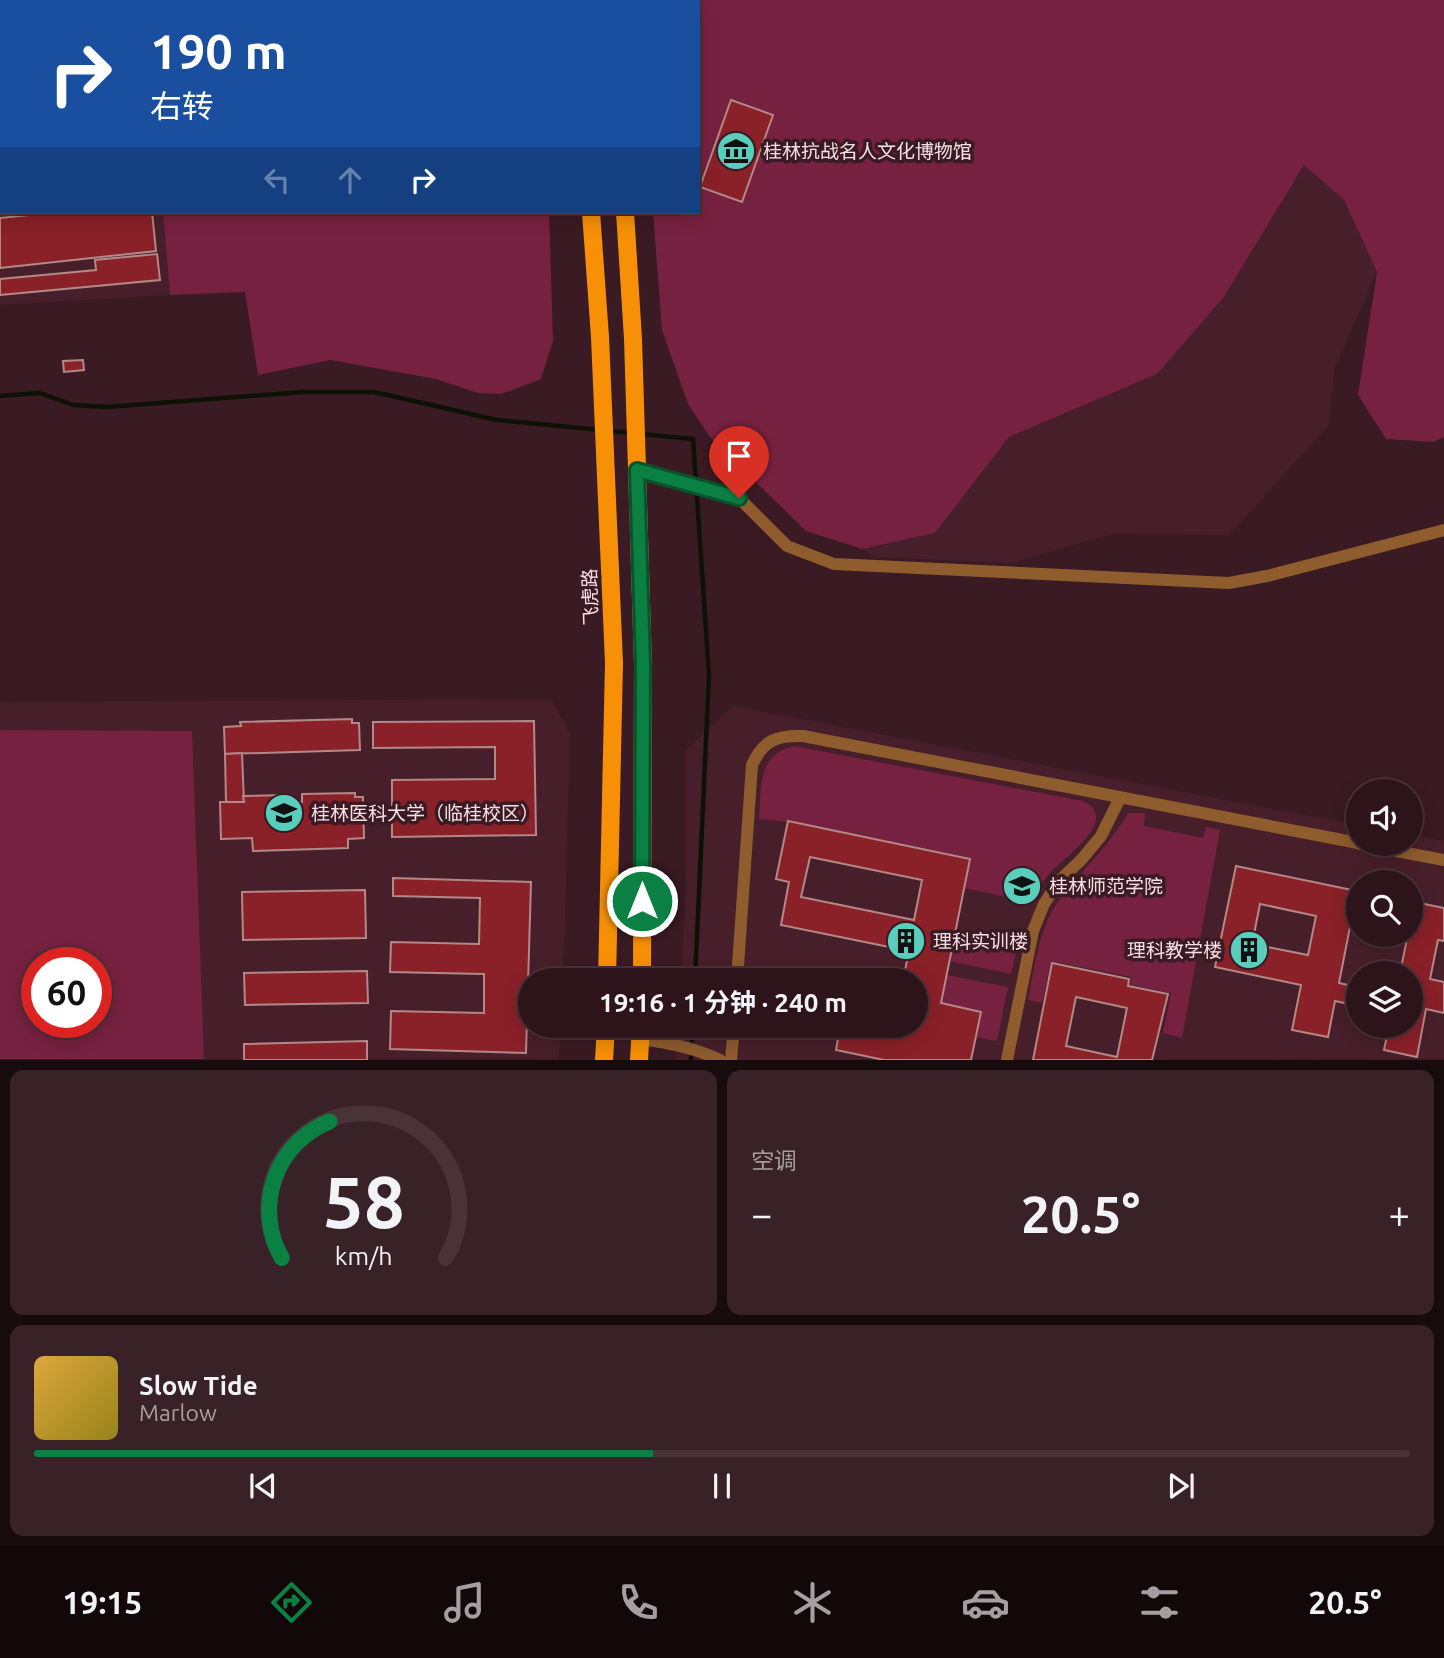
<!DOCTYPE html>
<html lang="zh">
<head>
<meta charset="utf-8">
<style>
	body { margin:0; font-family:Ubuntu,"Noto Sans SC",sans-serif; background:#382127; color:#f1f3f6; height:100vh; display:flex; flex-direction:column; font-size:26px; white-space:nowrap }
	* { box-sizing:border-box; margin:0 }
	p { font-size:23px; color:#a69ea2 }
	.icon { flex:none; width:38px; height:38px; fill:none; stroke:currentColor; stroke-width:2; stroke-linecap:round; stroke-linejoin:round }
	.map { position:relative; height:1060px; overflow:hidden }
	.drawer { display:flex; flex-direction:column; gap:10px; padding:10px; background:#180b0e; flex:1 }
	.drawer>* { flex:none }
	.top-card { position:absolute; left:0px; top:0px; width:700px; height:214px; box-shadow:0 4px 18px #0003,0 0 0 2px #483339; background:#1a4fa0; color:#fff; overflow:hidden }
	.tools { position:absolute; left:1346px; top:779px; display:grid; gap:14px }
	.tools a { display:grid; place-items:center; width:77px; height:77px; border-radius:50%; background:#2c141a; box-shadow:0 4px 18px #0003,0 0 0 2px #483339; font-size:35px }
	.speed { position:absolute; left:21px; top:947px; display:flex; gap:14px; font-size:35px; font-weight:700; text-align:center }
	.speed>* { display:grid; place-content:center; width:91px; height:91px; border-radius:50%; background:#2c141a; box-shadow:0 4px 18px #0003,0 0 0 2px #483339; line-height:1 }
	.speed .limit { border:10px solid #d22; background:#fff; color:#111 }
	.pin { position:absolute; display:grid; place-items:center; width:60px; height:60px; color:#fff; margin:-72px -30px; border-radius:50% 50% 50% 0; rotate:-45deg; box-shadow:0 0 7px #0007 }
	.pin .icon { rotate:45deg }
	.me { position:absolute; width:77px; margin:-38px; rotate:0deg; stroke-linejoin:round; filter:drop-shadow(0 0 5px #0008) }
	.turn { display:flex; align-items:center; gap:24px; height:147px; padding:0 35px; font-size:32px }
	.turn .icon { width:91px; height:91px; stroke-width:2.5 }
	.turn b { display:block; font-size:49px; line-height:60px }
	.lanes { display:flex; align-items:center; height:66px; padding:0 35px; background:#0003; justify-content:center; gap:35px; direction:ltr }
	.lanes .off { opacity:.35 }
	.big { font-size:52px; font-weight:700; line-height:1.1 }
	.drawer .tile { flex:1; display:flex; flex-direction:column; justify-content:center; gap:10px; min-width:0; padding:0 24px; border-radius:14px; background:#382127 }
	.drawer .dial { align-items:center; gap:0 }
	.dial svg { height:182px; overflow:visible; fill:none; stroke:#483339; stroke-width:7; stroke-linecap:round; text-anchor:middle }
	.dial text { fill:#f1f3f6; stroke:none }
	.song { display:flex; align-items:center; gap:21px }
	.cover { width:84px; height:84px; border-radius:10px; background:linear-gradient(135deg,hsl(40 70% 55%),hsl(50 70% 35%)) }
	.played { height:7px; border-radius:4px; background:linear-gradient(90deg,#0b8043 45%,#483339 45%) }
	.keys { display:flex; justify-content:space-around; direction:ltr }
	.heat { display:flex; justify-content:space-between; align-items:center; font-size:38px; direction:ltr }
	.drawer .tiles { flex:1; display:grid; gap:10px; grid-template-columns:1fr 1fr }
	.tile:last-child { grid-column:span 2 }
	.trip { position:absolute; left:518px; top:968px; width:410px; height:70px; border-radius:35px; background:#2c141a; box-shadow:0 4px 18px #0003,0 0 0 2px #483339; font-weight:700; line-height:70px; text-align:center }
	.dock { display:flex; height:112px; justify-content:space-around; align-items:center; background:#12080a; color:#a69ea2 }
	.dock .icon { width:49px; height:49px }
	.dock .selected { color:#0b8043 }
	.dock b { font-size:32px; color:#f1f3f6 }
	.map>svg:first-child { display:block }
	.built { fill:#471f2b; fill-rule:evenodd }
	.green { fill:#772140; fill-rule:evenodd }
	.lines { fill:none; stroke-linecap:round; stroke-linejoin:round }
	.stream { stroke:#0e1205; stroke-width:4.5 }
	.building { fill:#8a2028; stroke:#b38886; stroke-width:2; fill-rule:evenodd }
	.minor { stroke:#8e5c2d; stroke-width:12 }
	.primary { stroke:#f79007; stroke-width:18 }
	.route-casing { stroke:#07532c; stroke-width:18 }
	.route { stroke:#0b8043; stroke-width:12 }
	.labels { text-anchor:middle; stroke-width:7; stroke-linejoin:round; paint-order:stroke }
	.poi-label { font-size:19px; fill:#f7e0e5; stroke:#3a1a23; text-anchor:start }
	.street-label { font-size:19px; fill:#f7e0e5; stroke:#3a1a23 }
</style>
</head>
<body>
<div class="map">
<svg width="1444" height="1060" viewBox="0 0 1444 1060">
	<rect width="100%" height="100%" fill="#3a1a23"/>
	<!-- built -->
	<g class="built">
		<polygon points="0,0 536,0 536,2 2,2 2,212 163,212 170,295 0,305"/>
		<polygon points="1304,164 1344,200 1377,272 1334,370 1329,425 1229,535 1112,534 1011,563 874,557 862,549 935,533 1009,437 1157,374 1280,202"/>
		<path d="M551,699L570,734L563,980H530V1026H561L559,1059H0V702ZM37,962H96V1022H37Z"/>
		<path d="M733,706L1358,825V844H1410L1411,835L1444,841V1059L675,1060L679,1026H915V980H681L686,890V750ZM1358,882H1410V934H1358ZM1358,973H1410V1026H1358Z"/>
	</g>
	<!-- green -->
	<g class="green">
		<polygon points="631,0 1444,0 1444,437 1434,442 1386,439 1358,395 1377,272 1344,200 1304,165 1223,298 1157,374 1009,437 935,533 862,549 806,531 710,437 688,404 662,330 653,212 698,212 698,2"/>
		<polygon points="163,212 549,212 553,341 541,379 501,394 478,393 436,379 330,360 258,375 245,292 170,295"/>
		<path d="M0,730L192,731L204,1059H0ZM37,962H96V1022H37Z"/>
		<path d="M794,746L1083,801C1120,818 1068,855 1054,869C1044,879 1037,890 1031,902L964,888L970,859L788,822L759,819C762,788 756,755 794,746Z"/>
		<path d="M1128,813H1145L1144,826L1203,838L1206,827L1220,830L1182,1038L1163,1033L1171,993L1130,985L1131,977L1051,961L1042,1003L1028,1000C1035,967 1038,930 1058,902C1080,871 1108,848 1128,813Z"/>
		<polygon points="956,930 1018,943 1011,974 949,961"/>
		<polygon points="947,975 1008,987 997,1041 975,1037 980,1012 941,1003"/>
	</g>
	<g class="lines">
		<!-- stream -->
		<g class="stream">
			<polyline points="0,396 40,393 73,405 107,407 303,392 374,392 497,420 601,430"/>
			<polyline points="609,431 632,433"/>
			<polyline points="641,434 693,439 709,675 695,980"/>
			<polyline points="692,1040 692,1026"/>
			<polyline points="691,1060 691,1057"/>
		</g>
	</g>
	<!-- building -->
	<g class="building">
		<polygon points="260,0 404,0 404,2 253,2"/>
		<polygon points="731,100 773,115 742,202 700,187"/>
		<polygon points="0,121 2,121 2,212 6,212 0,212"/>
		<polygon points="59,212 152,212 156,251 0,268 0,218"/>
		<polygon points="157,254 160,280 0,295 0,279 96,270 95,260"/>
		<polygon points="83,360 84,370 64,372 63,361"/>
		<polygon points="352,719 352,723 359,723 360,750 225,754 224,727 241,726 240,722"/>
		<polygon points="534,721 536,835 392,837 392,780 495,779 495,747 373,748 373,722"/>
		<polygon points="242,753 244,802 226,802 225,754"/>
		<polygon points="355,793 355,797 363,797 364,838 348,839 348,848 253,851 252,838 221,839 220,802 244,802 243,796 286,795 287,802 302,802 302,794"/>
		<path d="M788,821L970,859L941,1003L981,1012L971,1060H884L836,1050L839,1033L844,1034L845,1026H915V980H903L909,951L781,925L789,882L776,879ZM810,857L922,880L914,920L801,897Z"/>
		<path d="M1236,866L1357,891L1339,983L1358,987V1006L1335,1001L1328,1037L1292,1030L1301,985L1215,967ZM1260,904L1316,916L1308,955L1252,944Z"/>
		<polygon points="393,878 531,882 526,1053 390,1049 391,1011 484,1013 484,974 390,972 391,942 479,944 480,898 393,896"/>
		<polygon points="365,890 366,938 243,940 242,892"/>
		<polygon points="1415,902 1444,908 1444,941 1438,940 1430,979 1444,982 1444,1013 1426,1009 1417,1057 1384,1050 1389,1026 1410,1026 1410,973 1400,973 1408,934 1410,934"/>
		<path d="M1052,963L1129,979L1128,986L1168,994L1152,1060H1033ZM1076,997L1127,1008L1117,1057L1066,1046Z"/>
		<polygon points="367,971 368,1003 245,1005 244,973"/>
		<polygon points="367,1041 367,1060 244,1060 244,1044"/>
	</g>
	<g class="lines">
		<!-- minor -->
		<g class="minor">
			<polyline points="637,470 739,498 787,546 834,564 1229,583 1267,576 1444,530"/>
			<polyline points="1360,844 1444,860"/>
			<path d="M737,980L752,765C763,741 776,735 803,736L1358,843"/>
			<path d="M641,1039C669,1043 695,1048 720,1060"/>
			<polyline points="731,1060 734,1026"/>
			<polyline points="1007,1060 1033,931 1044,904 1059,881 1082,859 1101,836 1120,798"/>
		</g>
		<!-- primary -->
		<g class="primary">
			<polyline points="576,0 576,2"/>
			<polyline points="612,0 612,2"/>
			<polyline points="591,212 600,337 614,663 607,980"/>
			<polyline points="625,212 633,339 643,665 642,980"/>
			<polyline points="604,1060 606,1026"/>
			<polyline points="639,1060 641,1026"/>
		</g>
	</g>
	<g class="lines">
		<!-- route casing -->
		<g class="route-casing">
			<polyline id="route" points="642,901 643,665 637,470 739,498"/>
		</g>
		<!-- route -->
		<use href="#route" class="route"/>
	</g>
	<!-- icons -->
	<defs>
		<g id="museum-disc" transform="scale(2.0125)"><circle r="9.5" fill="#5acebd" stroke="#3a1a23"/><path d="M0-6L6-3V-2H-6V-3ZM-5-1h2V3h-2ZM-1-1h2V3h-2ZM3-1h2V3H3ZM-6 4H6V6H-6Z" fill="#111"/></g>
		<g id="university-disc" transform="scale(2.0125)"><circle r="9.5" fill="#5acebd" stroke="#3a1a23"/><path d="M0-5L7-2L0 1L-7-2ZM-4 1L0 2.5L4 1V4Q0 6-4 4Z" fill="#111"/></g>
		<g id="building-disc" transform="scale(2.0125)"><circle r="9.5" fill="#5acebd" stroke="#3a1a23"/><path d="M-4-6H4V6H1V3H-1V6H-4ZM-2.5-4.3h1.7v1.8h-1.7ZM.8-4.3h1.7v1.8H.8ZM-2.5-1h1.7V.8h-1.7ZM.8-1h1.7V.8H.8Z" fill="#111"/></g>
	</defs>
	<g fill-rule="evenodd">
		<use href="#museum-disc" x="736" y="151"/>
		<use href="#university-disc" x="284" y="813"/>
		<use href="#university-disc" x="1022" y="886"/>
		<use href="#building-disc" x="906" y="941"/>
		<use href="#building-disc" x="1249" y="950"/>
	</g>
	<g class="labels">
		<!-- poi labels -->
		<g class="poi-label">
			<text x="763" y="158">桂林抗战名人文化博物馆</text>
			<text x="311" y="820">桂林医科大学（临桂校区）</text>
			<text x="1049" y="893">桂林师范学院</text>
			<text x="933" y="948">理科实训楼</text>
			<text x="1222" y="957" text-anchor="end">理科教学楼</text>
		</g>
		<!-- street labels -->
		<g class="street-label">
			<text transform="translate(590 597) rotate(-92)" y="7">飞虎路</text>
		</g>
	</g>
</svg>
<div class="tools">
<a><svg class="icon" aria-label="sound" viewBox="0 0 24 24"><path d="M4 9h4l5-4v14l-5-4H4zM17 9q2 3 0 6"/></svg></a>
<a><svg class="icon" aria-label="search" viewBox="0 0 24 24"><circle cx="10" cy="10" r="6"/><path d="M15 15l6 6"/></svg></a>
<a><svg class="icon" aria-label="layers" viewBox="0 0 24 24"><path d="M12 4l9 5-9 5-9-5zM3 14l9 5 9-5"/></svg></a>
</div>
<div class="speed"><div class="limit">60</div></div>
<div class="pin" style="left:739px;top:498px;background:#d93025"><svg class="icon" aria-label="arrive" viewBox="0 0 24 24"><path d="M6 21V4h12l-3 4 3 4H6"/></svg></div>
<svg class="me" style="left:642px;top:901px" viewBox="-20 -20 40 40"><circle r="17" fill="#0b8043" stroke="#fff" stroke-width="3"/><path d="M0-11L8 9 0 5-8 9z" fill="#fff"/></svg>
<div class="trip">19:16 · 1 分钟 · 240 m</div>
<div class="top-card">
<div class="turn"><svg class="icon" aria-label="right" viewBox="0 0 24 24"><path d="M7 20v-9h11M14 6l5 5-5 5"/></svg><div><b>190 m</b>右转</div></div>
<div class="lanes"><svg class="icon off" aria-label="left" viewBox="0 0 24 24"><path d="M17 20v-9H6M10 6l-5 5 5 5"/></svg><svg class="icon off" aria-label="ahead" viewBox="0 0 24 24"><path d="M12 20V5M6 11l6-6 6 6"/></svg><svg class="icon" aria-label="right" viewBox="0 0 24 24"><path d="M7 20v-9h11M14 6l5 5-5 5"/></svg></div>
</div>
</div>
<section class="drawer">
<div class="tiles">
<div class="tile dial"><svg viewBox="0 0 100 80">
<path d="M14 69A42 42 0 1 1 86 69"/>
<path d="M14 69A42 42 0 0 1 35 9" stroke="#0b8043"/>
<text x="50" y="56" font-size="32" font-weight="700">58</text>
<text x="50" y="72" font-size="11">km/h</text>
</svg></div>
<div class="tile"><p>空调</p>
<div class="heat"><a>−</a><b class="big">20.5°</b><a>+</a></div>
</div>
<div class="tile">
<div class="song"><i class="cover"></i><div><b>Slow Tide</b><p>Marlow</p></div></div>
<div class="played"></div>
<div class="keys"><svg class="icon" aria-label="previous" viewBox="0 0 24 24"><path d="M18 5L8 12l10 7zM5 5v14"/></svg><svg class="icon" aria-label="pause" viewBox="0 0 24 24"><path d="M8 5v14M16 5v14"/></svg><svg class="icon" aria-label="next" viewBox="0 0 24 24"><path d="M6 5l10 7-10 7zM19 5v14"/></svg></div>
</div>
</div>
</section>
<nav class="dock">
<b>19:15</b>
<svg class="icon selected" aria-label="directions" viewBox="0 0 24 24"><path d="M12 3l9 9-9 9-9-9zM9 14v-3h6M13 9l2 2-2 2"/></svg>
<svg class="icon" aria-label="music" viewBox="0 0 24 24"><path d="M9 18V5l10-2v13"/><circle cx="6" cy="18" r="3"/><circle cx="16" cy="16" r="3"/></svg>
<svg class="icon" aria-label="phone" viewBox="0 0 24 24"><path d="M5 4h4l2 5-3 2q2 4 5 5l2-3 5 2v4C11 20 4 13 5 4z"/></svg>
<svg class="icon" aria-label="climate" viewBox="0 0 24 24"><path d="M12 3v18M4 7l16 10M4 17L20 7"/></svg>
<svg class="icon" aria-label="car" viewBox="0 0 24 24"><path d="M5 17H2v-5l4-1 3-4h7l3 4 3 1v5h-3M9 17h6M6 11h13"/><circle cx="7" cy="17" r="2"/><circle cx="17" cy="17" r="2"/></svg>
<svg class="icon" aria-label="filters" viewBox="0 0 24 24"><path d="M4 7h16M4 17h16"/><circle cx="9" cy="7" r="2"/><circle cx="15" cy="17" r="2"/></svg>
<b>20.5°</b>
</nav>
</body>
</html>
